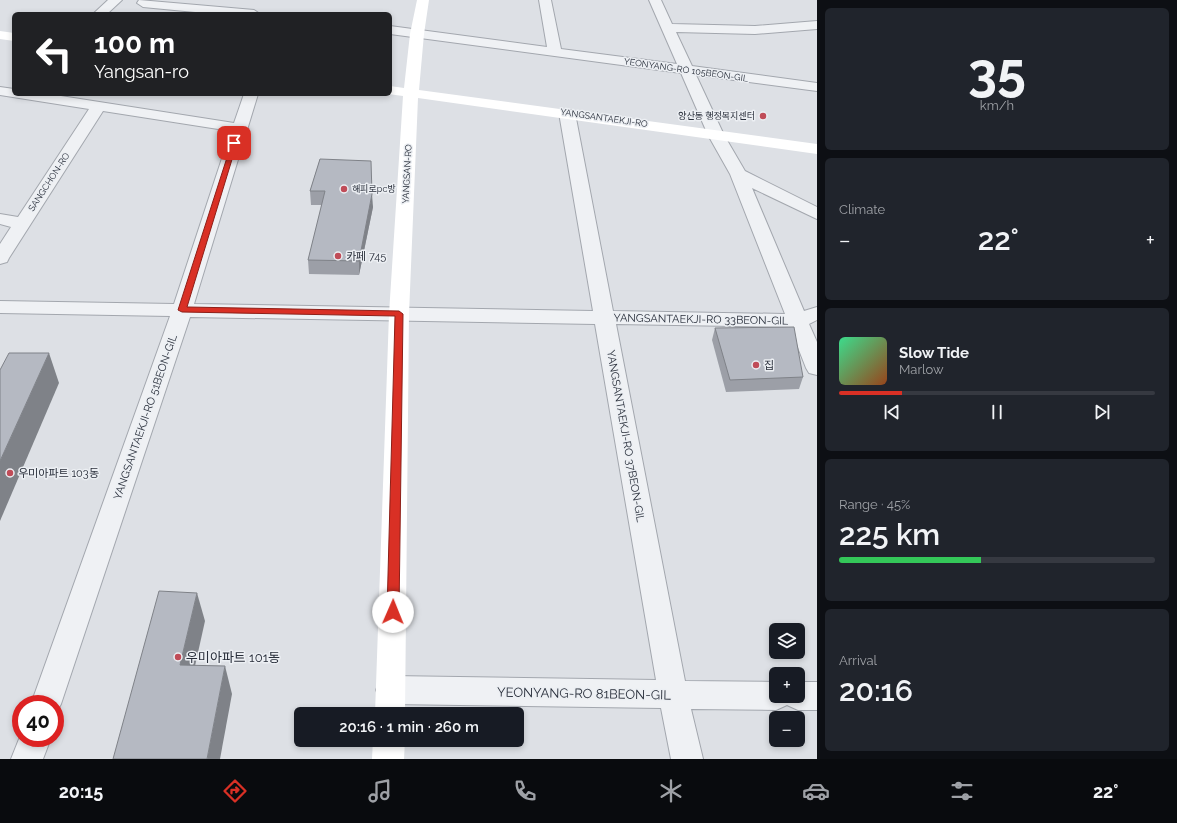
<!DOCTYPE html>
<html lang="en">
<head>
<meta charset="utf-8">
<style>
	body { margin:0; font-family:Raleway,"Noto Sans KR",sans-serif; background:#20242c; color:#f1f3f6; height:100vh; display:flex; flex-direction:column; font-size:15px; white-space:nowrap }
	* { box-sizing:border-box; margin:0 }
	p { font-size:13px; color:#9ea1a6 }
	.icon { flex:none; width:22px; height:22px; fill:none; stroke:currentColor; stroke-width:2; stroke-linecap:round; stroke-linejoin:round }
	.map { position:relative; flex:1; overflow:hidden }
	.drawer { display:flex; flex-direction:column; gap:8px; padding:8px; background:#0d0f14; width:360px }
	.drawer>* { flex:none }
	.top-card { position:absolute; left:12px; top:12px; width:380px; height:84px; border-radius:6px; box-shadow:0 2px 6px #0003; background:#202124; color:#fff; overflow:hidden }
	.tools { position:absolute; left:769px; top:623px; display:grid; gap:8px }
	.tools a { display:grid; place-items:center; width:36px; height:36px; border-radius:6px; background:#171b24; box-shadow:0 2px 6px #0003; font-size:20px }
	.speed { position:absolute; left:12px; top:695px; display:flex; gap:8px; font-size:20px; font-weight:700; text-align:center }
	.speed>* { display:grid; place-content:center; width:52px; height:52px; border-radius:50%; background:#171b24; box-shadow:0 2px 6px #0003; line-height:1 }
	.speed .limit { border:6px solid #d22; background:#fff; color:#111 }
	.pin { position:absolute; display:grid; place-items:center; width:34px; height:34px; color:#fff; margin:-17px; border-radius:8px; box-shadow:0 2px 6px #0006 }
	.me { position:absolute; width:44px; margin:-22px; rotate:1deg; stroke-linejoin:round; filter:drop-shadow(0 0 3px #0008) }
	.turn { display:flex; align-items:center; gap:14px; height:84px; padding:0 16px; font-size:18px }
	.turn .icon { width:52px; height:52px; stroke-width:2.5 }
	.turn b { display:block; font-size:28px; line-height:34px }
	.big { font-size:30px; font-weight:600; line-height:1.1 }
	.drawer .widget { flex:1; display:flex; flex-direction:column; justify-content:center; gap:6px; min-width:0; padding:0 14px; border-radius:6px; background:#20242c }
	.drawer .dial { align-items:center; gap:0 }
	.dial b { font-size:52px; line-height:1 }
	.song { display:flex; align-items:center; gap:12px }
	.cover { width:48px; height:48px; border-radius:6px; background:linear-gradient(135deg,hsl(150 70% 55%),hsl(20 70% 35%)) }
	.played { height:4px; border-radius:2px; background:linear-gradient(90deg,#d93025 20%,#363941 20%) }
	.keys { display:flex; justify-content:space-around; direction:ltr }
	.heat { display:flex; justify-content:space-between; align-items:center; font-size:22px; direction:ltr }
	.charge { height:6px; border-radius:3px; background:linear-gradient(90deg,#34c759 45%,#363941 0) }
	.trip { position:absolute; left:294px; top:707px; width:230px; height:40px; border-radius:6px; background:#171b24; box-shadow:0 2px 6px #0003; font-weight:600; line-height:40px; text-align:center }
	.tabs { display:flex; height:64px; justify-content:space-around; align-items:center; background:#090b0e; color:#9ea1a6 }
	.tabs .icon { width:28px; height:28px }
	.tabs .selected { color:#d93025 }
	.tabs b { font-size:18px; color:#f1f3f6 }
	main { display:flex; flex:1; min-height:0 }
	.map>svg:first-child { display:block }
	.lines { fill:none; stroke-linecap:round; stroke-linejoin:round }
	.street-casing { stroke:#a3a7ae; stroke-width:2 }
	.street { fill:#eff1f4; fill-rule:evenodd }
	.secondary { fill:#fff; fill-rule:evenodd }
	.wall { fill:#9c9fa7 }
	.shaded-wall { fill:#7f8288 }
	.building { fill:#b5b9c2; stroke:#7f8288 }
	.route { fill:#d93025; stroke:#8d1f18 }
	.poi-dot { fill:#c04c58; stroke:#eceff3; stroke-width:1.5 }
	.labels { text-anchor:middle; stroke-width:3; stroke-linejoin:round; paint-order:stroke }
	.far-street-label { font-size:9px; fill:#282e3a; stroke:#eceff3 }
	.far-poi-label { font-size:9px; fill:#282e3a; stroke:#eceff3; text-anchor:end }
	.poi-label { font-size:11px; fill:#282e3a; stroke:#eceff3; text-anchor:start }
	.street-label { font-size:11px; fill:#282e3a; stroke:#eceff3 }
	.near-poi-label { font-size:13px; fill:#282e3a; stroke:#eceff3; text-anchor:start }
	.near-street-label { font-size:13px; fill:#282e3a; stroke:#eceff3 }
</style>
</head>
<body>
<main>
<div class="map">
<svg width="817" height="759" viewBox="0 0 817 759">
	<rect width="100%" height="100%" fill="#dde0e5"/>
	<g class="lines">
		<!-- street casing -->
		<g class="street-casing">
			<g id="street">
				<polygon points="108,0 122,0 107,14 93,14"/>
				<polygon points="139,0 254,10 260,14 216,14 143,7 137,3"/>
				<polygon points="539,0 551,0 561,49 677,64 649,0 661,0 672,24 755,26 817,21 817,29 755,34 676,32 692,66 817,83 817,91 696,75 724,135 745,171 817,207 817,219 752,188 804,311 817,307 817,320 809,324 817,342 817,375 809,373 806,368 790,327 616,324 685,681 776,682 776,696 798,696 798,682 817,682 817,710 798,710 787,705 776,710 691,709 703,759 671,759 661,708 391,704 380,700 376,690 380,680 391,676 656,680 595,324 190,317 61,704 55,715 55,704 31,704 170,316 0,313 0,301 174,304 231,131 103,111 9,258 7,262 0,264 0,244 11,227 0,224 0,214 18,217 89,109 0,95 0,87 14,89 14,94 48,94 234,123 244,94 258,94 194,304 593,311 559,113 562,110 572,110 575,113 613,311 785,314 730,174 708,135 681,73 390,34 390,26 547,47"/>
				<polygon points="21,734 21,738 51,738 43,759 11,759"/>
			</g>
		</g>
		<!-- street -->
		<use href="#street" class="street"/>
		<!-- secondary -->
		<g class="secondary">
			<polygon points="417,0 429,0 424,34 419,90 817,144 817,154 418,98 409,314 405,714 375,714 389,314 403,96 388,94 390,94 390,86 404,88 410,34"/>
			<polygon points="0,31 14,33 14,41 0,39"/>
			<polygon points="373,740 405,740 404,759 372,759"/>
		</g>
	</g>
	<!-- wall -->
	<g class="wall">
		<polygon points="320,159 373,207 359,275 309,274 308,260 322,205 311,205 310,191"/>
		<polygon points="715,328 803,377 799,389 726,392 712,340"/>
	</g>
	<!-- shaded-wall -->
	<g class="shaded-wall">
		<polygon points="372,194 373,207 359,275 359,261"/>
		<polygon points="49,353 59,383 0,521 0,461"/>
		<polygon points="197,593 205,621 189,693 180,665"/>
		<polygon points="225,666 232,694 220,759 207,759"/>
	</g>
	<!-- building -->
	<g class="building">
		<polygon points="320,159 371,161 372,194 359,261 308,260 325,191 310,191"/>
		<polygon points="794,327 803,377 730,380 715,328"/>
		<polygon points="9,353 49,353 0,461 0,370"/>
		<polygon points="159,591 197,593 180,665 225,666 207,759 113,759"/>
	</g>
	<!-- route -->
	<polygon class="route" points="232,142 237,143 187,307 399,311 403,314 399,612 397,615 393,617 389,615 387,612 395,316 182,312 178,310"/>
	<!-- markers -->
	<g class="poi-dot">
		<circle cx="763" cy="116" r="4"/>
		<circle cx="344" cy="189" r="4"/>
		<circle cx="338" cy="256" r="4"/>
		<circle cx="756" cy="365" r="4"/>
		<circle cx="10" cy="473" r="4"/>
		<circle cx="178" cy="657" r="4"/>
	</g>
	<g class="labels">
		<!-- far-street labels -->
		<g class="far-street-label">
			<text transform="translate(686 70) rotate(8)" y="3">YEONYANG-RO 105BEON-GIL</text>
			<text transform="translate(604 118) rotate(8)" y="3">YANGSANTAEKJI-RO</text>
			<text transform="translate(407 174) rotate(-87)" y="3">YANGSAN-RO</text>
			<text transform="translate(49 182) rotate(-57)" y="3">SANGCHON-RO</text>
		</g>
		<!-- far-poi labels -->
		<g class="far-poi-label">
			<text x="755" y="119">양산동 행정복지센터</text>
			<text x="352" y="192" text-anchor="start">해피로pc방</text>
		</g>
		<!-- poi labels -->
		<g class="poi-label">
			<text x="346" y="260">카페 745</text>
			<text x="764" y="369">집</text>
			<text x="18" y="477">우미아파트 103동</text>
		</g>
		<!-- street labels -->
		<g class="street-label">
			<text transform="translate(701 319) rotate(1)" y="4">YANGSANTAEKJI-RO 33BEON-GIL</text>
			<text transform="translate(145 417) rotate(-71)" y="4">YANGSANTAEKJI-RO 51BEON-GIL</text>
			<text transform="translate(626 436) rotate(80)" y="4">YANGSANTAEKJI-RO 37BEON-GIL</text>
		</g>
		<!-- near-poi labels -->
		<g class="near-poi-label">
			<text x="186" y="662">우미아파트 101동</text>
		</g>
		<!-- near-street labels -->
		<g class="near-street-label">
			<text transform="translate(584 693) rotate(1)" y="5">YEONYANG-RO 81BEON-GIL</text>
		</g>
	</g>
</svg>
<div class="tools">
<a><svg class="icon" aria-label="layers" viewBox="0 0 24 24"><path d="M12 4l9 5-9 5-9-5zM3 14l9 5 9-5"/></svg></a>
<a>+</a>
<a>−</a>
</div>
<div class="speed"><div class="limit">40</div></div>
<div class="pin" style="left:234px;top:143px;background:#d93025"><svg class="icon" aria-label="arrive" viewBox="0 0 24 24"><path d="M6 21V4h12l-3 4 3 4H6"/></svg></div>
<svg class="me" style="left:393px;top:612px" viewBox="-20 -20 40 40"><circle r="19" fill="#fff"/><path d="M0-13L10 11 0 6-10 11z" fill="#d93025"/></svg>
<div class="trip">20:16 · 1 min · 260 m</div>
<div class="top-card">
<div class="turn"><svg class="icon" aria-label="left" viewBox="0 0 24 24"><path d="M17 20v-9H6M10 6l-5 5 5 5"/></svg><div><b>100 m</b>Yangsan-ro</div></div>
</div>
</div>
<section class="drawer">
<div class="widget dial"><b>35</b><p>km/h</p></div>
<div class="widget"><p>Climate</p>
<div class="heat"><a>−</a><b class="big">22°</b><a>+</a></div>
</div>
<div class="widget">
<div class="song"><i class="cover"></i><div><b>Slow Tide</b><p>Marlow</p></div></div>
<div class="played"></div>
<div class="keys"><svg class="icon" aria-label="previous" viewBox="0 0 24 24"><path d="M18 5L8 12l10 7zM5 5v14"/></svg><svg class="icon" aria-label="pause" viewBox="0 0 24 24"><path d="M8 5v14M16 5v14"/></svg><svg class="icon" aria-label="next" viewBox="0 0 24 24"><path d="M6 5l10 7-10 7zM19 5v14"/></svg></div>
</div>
<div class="widget"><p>Range · 45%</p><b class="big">225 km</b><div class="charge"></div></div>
<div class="widget"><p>Arrival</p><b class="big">20:16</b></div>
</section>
</main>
<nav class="tabs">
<b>20:15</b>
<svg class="icon selected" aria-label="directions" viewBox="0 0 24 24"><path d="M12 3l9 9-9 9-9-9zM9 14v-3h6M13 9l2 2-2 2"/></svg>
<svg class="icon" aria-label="music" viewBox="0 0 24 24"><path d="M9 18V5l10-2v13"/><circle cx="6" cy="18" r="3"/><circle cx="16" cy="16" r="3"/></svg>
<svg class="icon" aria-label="phone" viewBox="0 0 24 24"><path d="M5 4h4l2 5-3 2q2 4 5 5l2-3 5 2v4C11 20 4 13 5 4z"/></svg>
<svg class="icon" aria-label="climate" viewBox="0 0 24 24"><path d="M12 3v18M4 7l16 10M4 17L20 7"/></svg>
<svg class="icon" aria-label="car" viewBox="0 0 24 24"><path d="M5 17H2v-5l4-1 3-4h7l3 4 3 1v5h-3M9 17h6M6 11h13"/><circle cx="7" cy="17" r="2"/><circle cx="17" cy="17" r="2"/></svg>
<svg class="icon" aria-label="filters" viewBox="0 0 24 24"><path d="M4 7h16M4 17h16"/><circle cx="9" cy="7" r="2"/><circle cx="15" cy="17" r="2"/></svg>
<b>22°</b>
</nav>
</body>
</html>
